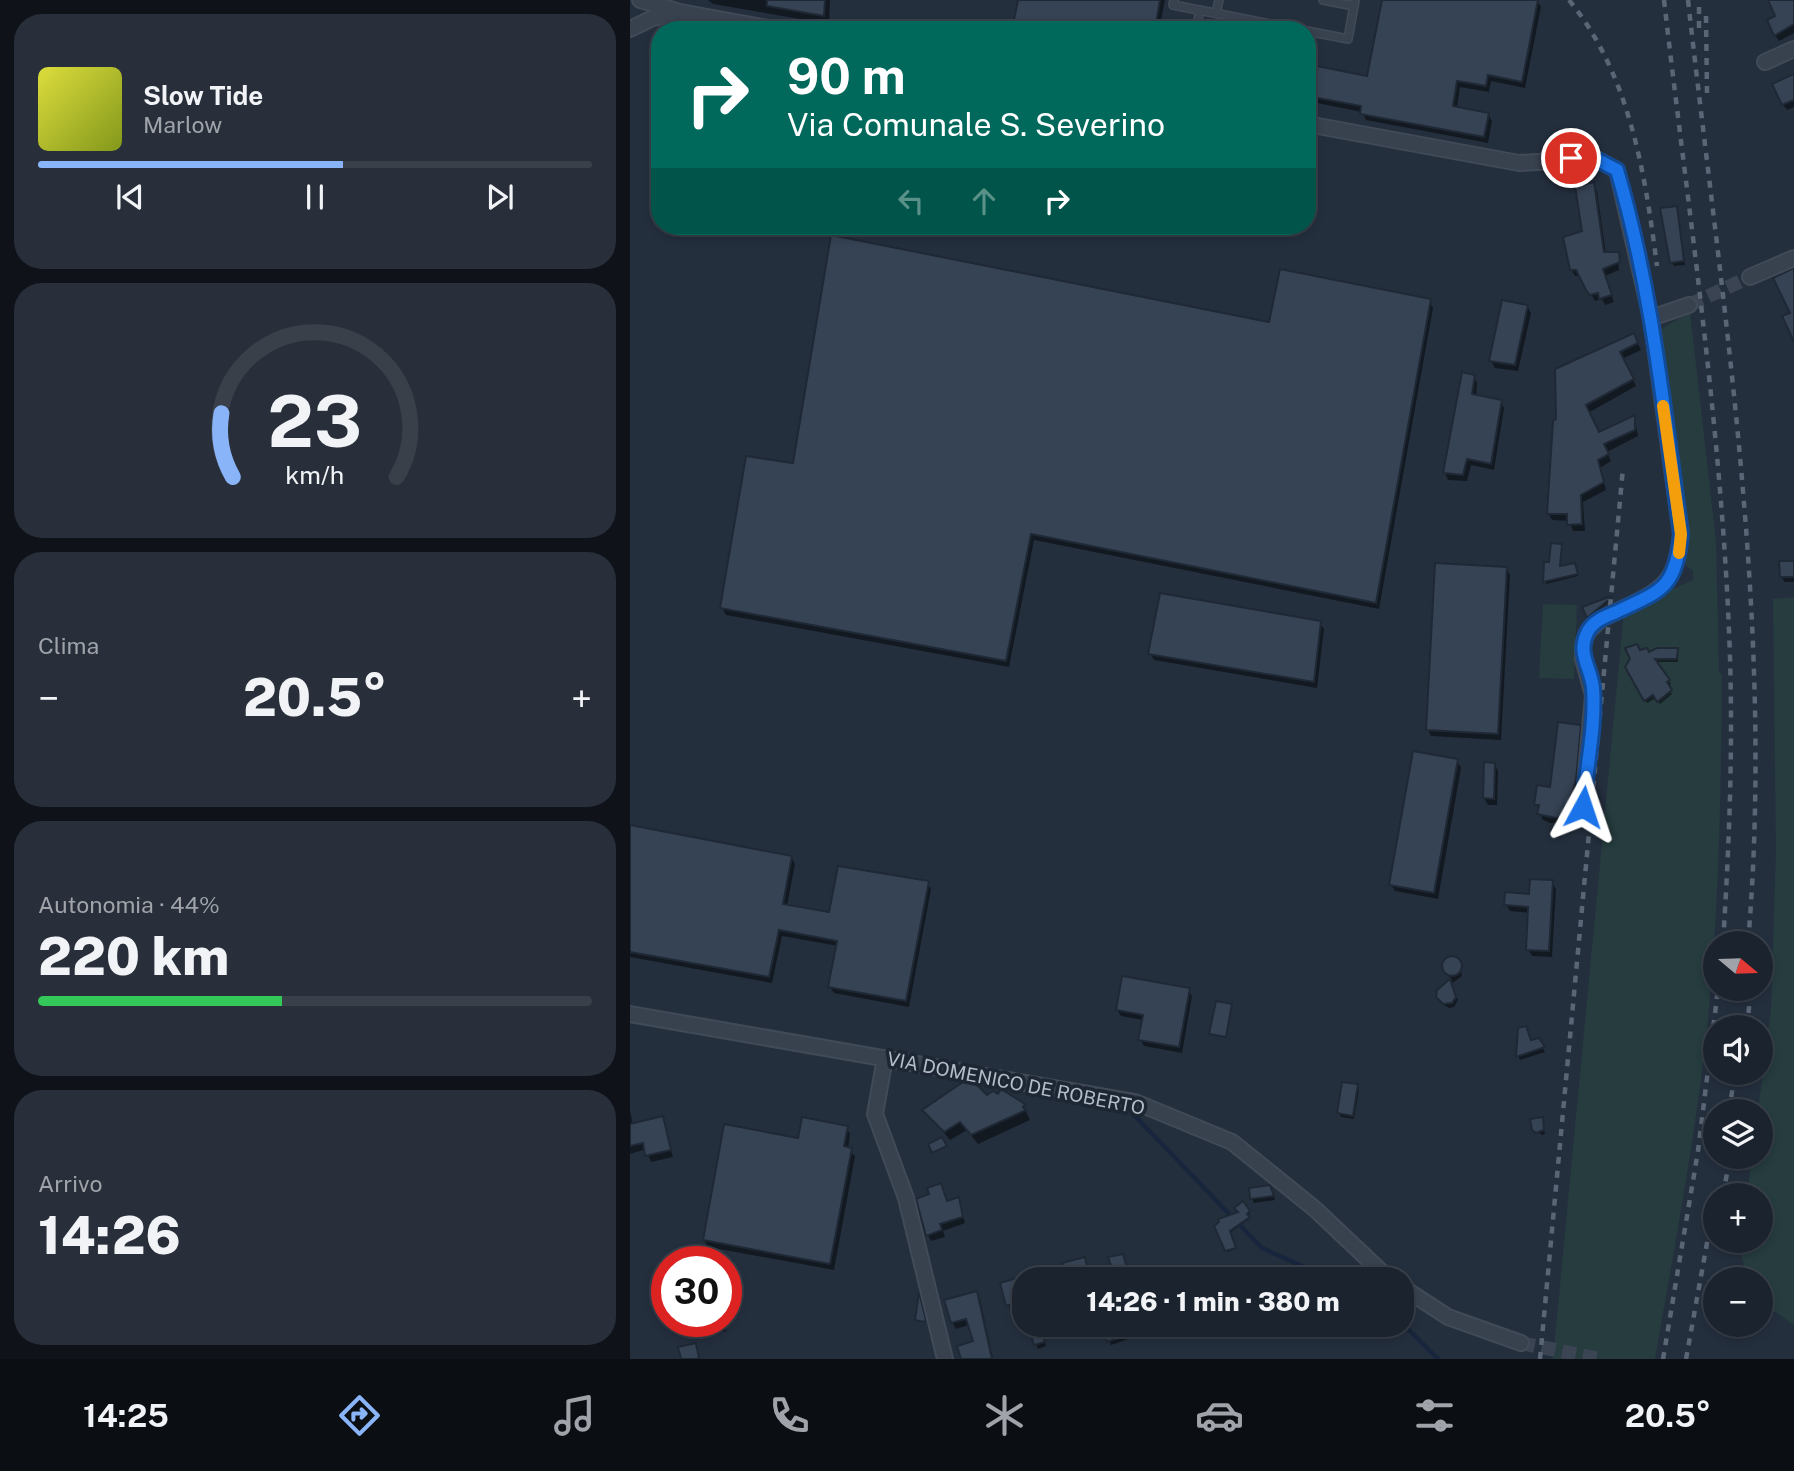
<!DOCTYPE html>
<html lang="it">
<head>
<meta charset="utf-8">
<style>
	body { margin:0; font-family:"Public Sans",sans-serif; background:#282f3a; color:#f1f3f6; height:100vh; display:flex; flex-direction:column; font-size:26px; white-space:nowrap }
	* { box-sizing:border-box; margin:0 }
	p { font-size:23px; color:#a0a4aa }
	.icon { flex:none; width:38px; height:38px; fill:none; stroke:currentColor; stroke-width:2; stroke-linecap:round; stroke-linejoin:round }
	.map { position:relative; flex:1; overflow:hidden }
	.drawer { display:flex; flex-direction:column; gap:14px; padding:14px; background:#0f1319; width:630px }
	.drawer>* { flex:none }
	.guide { position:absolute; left:21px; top:21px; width:665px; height:214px; border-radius:28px; box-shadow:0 4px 10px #0003,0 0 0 2px #39404a; background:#00695c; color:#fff; overflow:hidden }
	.needle { width:46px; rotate:109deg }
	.fabs { position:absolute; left:1073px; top:931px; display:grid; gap:14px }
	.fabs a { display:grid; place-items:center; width:70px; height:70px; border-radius:50%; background:#1b232e; box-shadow:0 4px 10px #0003,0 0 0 2px #39404a; font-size:35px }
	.speed { position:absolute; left:21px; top:1246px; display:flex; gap:14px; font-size:35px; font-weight:700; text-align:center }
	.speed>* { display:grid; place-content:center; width:91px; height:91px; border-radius:50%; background:#1b232e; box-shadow:0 4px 10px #0003,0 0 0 2px #39404a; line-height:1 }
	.speed .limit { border:10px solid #d22; background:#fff; color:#111 }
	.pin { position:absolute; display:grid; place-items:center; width:60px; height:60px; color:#fff; margin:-30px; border:4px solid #fff; border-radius:50%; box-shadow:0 2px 7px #0007 }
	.me { position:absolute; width:77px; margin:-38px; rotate:5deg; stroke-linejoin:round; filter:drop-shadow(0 0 5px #0008) }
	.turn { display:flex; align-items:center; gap:24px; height:147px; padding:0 21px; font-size:32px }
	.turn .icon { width:91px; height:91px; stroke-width:2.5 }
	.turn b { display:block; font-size:49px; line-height:60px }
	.lanes { display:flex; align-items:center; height:66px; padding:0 21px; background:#0003; justify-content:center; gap:35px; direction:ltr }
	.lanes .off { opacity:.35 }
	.big { font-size:52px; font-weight:800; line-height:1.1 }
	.drawer .card { flex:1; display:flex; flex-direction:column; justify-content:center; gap:10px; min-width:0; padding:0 24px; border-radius:28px; background:#282f3a }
	.drawer .dial { align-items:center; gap:0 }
	.dial svg { height:182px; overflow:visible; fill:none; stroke:#39404a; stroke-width:7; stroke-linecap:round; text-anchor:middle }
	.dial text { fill:#f1f3f6; stroke:none }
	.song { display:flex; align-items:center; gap:21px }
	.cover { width:84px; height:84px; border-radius:10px; background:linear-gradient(135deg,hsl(60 70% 55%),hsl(70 70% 35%)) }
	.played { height:7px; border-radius:4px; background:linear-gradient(90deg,#8ab4f8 55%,#39404a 55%) }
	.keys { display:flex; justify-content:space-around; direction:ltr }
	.heat { display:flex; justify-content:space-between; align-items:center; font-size:38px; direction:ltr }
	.charge { height:10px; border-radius:5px; background:linear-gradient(90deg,#34c759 44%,#39404a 0) }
	.trip { position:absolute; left:382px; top:1267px; width:402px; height:70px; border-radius:28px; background:#1b232e; box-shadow:0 4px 10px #0003,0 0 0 2px #39404a; font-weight:800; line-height:70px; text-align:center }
	.tabs { display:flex; height:112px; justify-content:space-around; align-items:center; background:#0b0e12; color:#a0a4aa }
	.tabs .icon { width:49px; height:49px }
	.tabs .on { color:#8ab4f8 }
	.tabs b { font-size:32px; color:#f1f3f6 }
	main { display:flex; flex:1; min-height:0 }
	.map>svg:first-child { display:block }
	.green { fill:#263c3f }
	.shadow { fill:#0007 }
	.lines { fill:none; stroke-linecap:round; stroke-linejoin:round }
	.stream { stroke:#17263c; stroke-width:4.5 }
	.building { fill:#364354; stroke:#1f2835; stroke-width:2 }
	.street-tunnel { stroke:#3a4453; stroke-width:14; stroke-dasharray:14 7; stroke-linecap:butt }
	.lane-casing { stroke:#414a57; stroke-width:10 }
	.street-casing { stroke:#414a57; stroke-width:18 }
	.lane { stroke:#38414e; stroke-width:7 }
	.street { stroke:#38414e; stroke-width:14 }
	.rail { stroke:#5a6575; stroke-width:4.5; stroke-dasharray:7 7; stroke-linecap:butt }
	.street-bridge-casing { stroke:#414a57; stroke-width:18; stroke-linecap:butt }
	.street-bridge { stroke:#38414e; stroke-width:14 }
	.route-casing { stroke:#114b97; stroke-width:18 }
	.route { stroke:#1a73e8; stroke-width:12 }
	.slow { stroke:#f59e0b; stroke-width:12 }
	.labels { text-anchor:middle; stroke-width:7; stroke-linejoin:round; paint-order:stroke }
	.street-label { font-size:19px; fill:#b4bcc9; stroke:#1d2633 }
</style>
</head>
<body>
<main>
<section class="drawer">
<div class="card">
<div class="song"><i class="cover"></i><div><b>Slow Tide</b><p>Marlow</p></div></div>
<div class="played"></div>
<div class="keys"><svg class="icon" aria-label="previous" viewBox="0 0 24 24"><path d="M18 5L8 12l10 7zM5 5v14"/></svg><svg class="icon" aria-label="pause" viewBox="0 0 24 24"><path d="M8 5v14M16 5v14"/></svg><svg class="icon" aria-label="next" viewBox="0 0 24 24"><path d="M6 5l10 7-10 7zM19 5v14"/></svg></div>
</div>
<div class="card dial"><svg viewBox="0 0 100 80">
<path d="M14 69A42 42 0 1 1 86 69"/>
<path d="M14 69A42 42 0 0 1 9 41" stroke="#8ab4f8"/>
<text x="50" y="56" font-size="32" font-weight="700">23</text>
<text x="50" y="72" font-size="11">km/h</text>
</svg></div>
<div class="card"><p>Clima</p>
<div class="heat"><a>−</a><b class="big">20.5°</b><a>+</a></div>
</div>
<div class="card"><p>Autonomia · 44%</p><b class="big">220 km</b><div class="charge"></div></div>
<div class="card"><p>Arrivo</p><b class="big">14:26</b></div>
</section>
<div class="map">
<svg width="1164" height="1359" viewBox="0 0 1164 1359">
	<rect width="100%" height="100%" fill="#242f3e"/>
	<!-- green -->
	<g class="green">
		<path d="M1060,312L1086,541L1089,673L1092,674C1091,793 1089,911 1077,1029C1065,1140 1044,1249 1025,1359H923L994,611L1063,580V571L1056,566L1030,330Z"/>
		<polygon points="1164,597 1164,1325 1131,1302 1130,1279 1118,1279 1110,1251 1111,1241 1130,1241 1130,1195 1117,1195 1122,1157 1130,1157 1128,1111 1141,1009 1146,852 1143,599"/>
		<polygon points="913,604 947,605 944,679 909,678"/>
	</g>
	<!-- shadow -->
	<g class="shadow">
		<polygon points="78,0 200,0 199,24 83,4"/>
		<polygon points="389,0 535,0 529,30 384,30"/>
		<polygon points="753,0 907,0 911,7 895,88 861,81 859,92 830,87 827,108 858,114 862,121 858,143 736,120 732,112 677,101 677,66 739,78"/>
		<polygon points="1140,0 1164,0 1164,33 1149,41 1145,35 1147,16"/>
		<polygon points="1164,76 1164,107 1157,110 1153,104"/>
		<polygon points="963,184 967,191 976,254 988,254 990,258 988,258 989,270 975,276 984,302 975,305 972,299 965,301 951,276 945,276 941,269 954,233"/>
		<polygon points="1046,208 1055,265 1044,266 1042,262"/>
		<polygon points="799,301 803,308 749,609 404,540 379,667 96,615 92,608 164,465 641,324"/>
		<polygon points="897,306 901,313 888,371 865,368 861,361"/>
		<polygon points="1007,342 1011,350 992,359 1006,386 958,413 969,434 1004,417 1008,436 977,452 981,461 970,468 976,490 953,502 955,531 943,531 939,521 922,520 918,513 928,420 926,370"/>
		<polygon points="844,376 847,383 846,397 871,402 874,408 864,470 841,465 837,481 818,480 815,473"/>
		<polygon points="931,546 930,568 946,567 948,576 916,584 916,564 921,564"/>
		<polygon points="1164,562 1164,582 1155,582 1151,577"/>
		<polygon points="876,568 880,575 871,740 801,736 798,730"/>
		<polygon points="980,598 981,600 959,618 954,608"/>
		<polygon points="690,623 694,629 687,688 524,660 520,653"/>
		<polygon points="1046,650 1048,662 1025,662 1041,684 1037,687 1042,694 1030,704 1026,698 1017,703 997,667 1010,652"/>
		<polygon points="950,727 953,734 949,788 941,817 938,823 920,823 913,820 906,804 921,789"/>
		<polygon points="827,761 831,768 808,899 765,891 761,884"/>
		<polygon points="864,764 868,771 867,805 858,805 854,798"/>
		<polygon points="0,827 161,857 165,864 157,906 201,914 297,883 301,889 279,1007 204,993 200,987 208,946 152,936 142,983 0,957"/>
		<polygon points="922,882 926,889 922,957 902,956 898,949 900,913 880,911 876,905 901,896"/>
		<polygon points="821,958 828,960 832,976 821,984 828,1000 824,1007 819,1008 812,1004 808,994 822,980 815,971 815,962"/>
		<polygon points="558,990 562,996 552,1053 514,1046 510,1039 513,1020 491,1016 487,1010"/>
		<polygon points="908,1040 915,1052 890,1060 888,1056 901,1041"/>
		<polygon points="727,1086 729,1090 724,1119 711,1117 709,1113"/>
		<polygon points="356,1097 393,1105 400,1120 348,1144 337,1130 320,1140 295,1110"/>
		<polygon points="0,1110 3,1125 32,1118 43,1157 21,1162 16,1149 0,1154"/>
		<polygon points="912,1119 915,1134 912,1135 903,1129"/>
		<polygon points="216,1127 220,1134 218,1149 225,1156 204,1270 78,1247 74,1240 170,1140"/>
		<polygon points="310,1185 317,1203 328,1199 335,1223 313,1231 315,1237 301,1241 298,1235 301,1195"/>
		<polygon points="642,1191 645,1200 624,1203 622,1199"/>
		<polygon points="612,1204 620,1214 617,1216 619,1219 600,1233 605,1249 597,1252 586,1226 610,1213"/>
		<polygon points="395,1277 394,1308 380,1309 372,1284"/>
		<polygon points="346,1293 350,1299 363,1359 333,1359 345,1342 339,1325 326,1329 322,1322"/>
		<polygon points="81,1321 93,1321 96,1331 85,1333"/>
		<polygon points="450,1325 468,1325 470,1330 454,1335"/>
		<polygon points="485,1325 502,1325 504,1337 481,1345 475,1329"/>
		<polygon points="401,1330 412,1332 416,1346 408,1349"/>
	</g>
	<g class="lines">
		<!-- stream -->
		<g class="stream">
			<polyline points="503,1114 632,1248 701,1279"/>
			<polyline points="772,1323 808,1359"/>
		</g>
	</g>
	<!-- building -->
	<g class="building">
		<polygon points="137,0 195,0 194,16 137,6"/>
		<polygon points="388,0 530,0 525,30 382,30"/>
		<polygon points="752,0 908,0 892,82 858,75 856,86 827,81 823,106 859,113 854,137 730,114 731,106 677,96 677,64 737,76"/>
		<polygon points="1138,0 1164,0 1164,24 1144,36 1137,20 1145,16"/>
		<polygon points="1164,74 1164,100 1152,105 1142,84"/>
		<polygon points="964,182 974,252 989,252 990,262 973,269 982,295 969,299 968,293 960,295 956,290 946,270 940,270 933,237 952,231 945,186"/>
		<polygon points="1047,206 1054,261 1040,263 1030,208"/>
		<polygon points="201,235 639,322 650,269 801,299 746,603 401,534 376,661 90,608 116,456 163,463"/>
		<polygon points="1164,268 1164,342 1152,316 1160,313 1143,278"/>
		<polygon points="872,300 898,305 885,365 859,361"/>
		<polygon points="1004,333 1008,343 990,352 1004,379 956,405 969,432 1005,415 1005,430 974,444 979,454 968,460 974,482 951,495 952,524 937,525 937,514 917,514 923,421 926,419 925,369"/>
		<polygon points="832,372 845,375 842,394 872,400 861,464 837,459 833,475 813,473"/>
		<polygon points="921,543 932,544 930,566 945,563 948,574 913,582 914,562 919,562"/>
		<polygon points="1149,561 1164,561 1164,577 1150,577"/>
		<polygon points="805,563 877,567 868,734 796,730"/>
		<polygon points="530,593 691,621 684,682 518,654"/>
		<polygon points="981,596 982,597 957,618 952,607"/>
		<polygon points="1007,644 1010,650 1017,648 1019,652 1027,648 1048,648 1047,659 1025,659 1040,680 1037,682 1042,690 1027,702 1023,695 1014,701 995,667 1000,659 995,648"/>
		<polygon points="928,722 951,725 946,780 938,810 934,817 926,818 907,814 909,805 904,805 907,785 920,787"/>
		<polygon points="783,751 828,759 804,893 759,885"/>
		<polygon points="854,762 865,763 864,799 853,798"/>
		<polygon points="0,825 162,856 153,904 182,909 199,912 208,866 299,881 276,1001 198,987 207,941 149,930 139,977 0,952"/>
		<polygon points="900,879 923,880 919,951 896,950 898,907 874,905 875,892 899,894"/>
		<circle cx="822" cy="966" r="10"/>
		<polygon points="492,976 560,988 549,1047 508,1040 513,1015 486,1010"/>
		<polygon points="820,979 826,997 822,1003 813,1004 806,997 807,990"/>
		<polygon points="586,1001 602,1004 596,1037 579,1034"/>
		<polygon points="896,1026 901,1040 909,1038 915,1047 886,1057 888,1028"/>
		<polygon points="333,1082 346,1084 357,1095 363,1091 368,1094 371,1089 395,1104 393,1107 396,1110 341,1135 330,1122 314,1132 292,1110"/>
		<polygon points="712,1082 728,1084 723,1116 707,1113"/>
		<polygon points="33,1116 41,1150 15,1156 13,1143 0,1146 0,1124"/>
		<polygon points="172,1117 218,1126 214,1146 222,1148 200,1264 73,1240 94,1124 168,1138"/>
		<polygon points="913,1117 914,1130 906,1133 902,1130 900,1119"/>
		<polygon points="312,1137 317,1146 302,1153 298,1144"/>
		<polygon points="311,1183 317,1201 329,1197 333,1217 310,1224 312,1230 296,1236 286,1199 299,1194 297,1188"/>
		<polygon points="640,1185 644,1196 620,1199 619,1188"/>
		<polygon points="613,1201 620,1211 617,1214 620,1217 600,1231 606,1248 595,1251 584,1226 589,1222 588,1219 608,1212 604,1208"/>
		<polygon points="493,1254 500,1279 440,1279 435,1274 432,1263 455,1257 458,1272 481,1266 478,1257"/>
		<polygon points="394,1276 394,1324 390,1324 385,1303 376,1306 370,1283"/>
		<polygon points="347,1291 362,1359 331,1359 327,1346 343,1341 336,1319 321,1323 314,1300"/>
		<polygon points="289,1292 296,1320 294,1322 285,1320"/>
		<polygon points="485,1325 520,1325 520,1328 477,1342 473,1328"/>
		<polygon points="410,1326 415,1342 404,1345 399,1329"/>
		<polygon points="66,1343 69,1359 51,1359 48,1347"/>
	</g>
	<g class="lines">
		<!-- street-tunnel -->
		<g class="street-tunnel">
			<polyline points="1059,305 1120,277"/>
			<polyline points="891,1343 970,1359"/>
		</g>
		<!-- lane casing -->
		<g class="lane-casing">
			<g id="lane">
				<polyline points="544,0 543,5 671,30"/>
				<polyline points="693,0 724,6"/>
				<polyline points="586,13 589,0"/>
				<polyline points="566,30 570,10"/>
				<polyline points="677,31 718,39 725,0"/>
			</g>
		</g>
		<!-- street casing -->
		<g class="street-casing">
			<g id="street">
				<polyline points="10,0 50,12 149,30"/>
				<polyline points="0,29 23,18 45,13"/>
				<polyline points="1135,62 1164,49"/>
				<path d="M677,124L889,163L966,159L987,170L1021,318L1051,534C1046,581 1035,589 992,609"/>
				<polyline points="1120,277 1164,258"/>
				<polyline points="1021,318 1059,305"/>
				<polyline points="953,807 963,695 953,659 953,645 957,633 971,619"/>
				<polyline points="0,1014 505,1102 602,1142 685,1209 759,1279"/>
				<polyline points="255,1058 245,1114 276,1198 315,1359"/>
				<polyline points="772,1287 818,1317 891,1343"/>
			</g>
		</g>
		<!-- lane -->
		<use href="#lane" class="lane"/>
		<!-- street -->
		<use href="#street" class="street"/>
		<!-- rail -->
		<g class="rail">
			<path d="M939,0C1000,75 1015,173 1027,266"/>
			<path d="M1034,0C1059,218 1093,438 1100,658C1103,753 1099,848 1093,943"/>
			<path d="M1058,0C1093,313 1145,628 1118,943"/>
			<polyline points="1076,16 1077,93"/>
			<polyline points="1069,28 1069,0"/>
			<polyline points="1117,1027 1121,989"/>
			<polyline points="1099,1111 1105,1073"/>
			<polyline points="1093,1195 1100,1157"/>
			<polyline points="910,1359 993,468"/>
			<polyline points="1033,1359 1068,1151 1088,989"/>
			<polyline points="1056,1359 1085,1199"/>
		</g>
		<!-- street-bridge casing -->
		<g class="street-bridge-casing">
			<polyline id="street-bridge" points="971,619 992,609"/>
		</g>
		<!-- street-bridge -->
		<use href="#street-bridge" class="street-bridge"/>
	</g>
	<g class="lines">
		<!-- route casing -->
		<g class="route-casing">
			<path id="route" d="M941,158L966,159L987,170C1022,288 1034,412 1051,534C1045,590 1032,590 984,613C974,617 964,621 958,631C946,653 961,667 963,688C966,726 956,769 953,807"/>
		</g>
		<!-- route -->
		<use href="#route" class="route"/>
		<!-- slow -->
		<polyline class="slow" points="1033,406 1051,534 1049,553"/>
	</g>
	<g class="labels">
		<!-- street labels -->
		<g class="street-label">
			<text transform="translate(386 1083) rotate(11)" y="7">VIA DOMENICO DE ROBERTO</text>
		</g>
	</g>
</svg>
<div class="fabs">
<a><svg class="needle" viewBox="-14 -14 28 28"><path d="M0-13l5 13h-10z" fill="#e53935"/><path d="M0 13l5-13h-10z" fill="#a0a4aa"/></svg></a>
<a><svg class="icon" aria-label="sound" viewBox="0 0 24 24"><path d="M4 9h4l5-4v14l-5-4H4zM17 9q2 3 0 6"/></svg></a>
<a><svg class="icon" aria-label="layers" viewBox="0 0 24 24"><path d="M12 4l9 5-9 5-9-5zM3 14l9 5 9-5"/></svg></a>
<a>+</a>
<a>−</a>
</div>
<div class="speed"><div class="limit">30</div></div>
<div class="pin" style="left:941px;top:158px;background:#d93025"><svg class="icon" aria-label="arrive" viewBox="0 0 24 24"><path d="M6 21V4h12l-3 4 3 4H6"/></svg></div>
<svg class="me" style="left:953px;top:807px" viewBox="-20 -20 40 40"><path d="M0-17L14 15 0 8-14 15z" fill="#1a73e8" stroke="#fff" stroke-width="4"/></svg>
<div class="trip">14:26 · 1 min · 380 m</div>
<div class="guide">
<div class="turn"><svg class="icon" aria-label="right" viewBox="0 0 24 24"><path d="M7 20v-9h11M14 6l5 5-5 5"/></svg><div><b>90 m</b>Via Comunale S. Severino</div></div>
<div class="lanes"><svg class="icon off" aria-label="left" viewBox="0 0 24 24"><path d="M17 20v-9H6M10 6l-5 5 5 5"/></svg><svg class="icon off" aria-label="ahead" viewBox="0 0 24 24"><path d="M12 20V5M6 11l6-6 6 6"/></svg><svg class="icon" aria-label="right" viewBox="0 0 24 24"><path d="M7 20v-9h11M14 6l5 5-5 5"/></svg></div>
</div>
</div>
</main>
<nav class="tabs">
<b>14:25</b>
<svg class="icon on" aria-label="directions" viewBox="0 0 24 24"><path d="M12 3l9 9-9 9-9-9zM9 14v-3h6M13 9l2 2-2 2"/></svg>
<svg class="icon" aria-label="music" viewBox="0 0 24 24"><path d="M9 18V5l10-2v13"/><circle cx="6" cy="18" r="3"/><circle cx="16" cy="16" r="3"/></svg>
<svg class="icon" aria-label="phone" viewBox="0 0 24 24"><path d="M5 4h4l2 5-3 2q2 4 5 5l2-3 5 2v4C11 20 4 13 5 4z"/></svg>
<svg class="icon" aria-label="climate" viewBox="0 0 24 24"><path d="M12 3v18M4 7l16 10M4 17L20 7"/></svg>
<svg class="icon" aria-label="car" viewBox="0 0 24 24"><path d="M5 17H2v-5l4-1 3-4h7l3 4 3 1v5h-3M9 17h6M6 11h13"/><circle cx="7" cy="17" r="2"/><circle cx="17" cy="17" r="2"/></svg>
<svg class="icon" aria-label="filters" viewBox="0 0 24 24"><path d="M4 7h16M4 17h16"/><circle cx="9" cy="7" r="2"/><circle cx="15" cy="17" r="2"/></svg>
<b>20.5°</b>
</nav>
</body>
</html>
